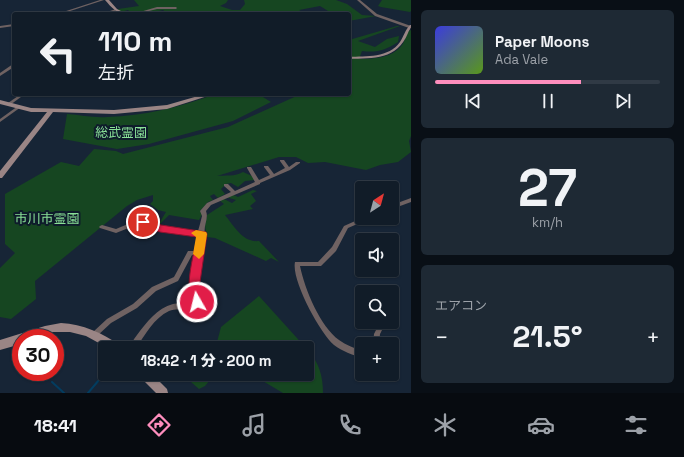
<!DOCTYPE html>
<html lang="ja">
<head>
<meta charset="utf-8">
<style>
	body { margin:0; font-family:"Space Grotesk","Noto Sans JP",sans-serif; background:#1e2934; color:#f1f3f6; height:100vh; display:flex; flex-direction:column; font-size:15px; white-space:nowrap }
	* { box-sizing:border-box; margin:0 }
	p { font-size:13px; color:#9ca1a8 }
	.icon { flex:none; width:22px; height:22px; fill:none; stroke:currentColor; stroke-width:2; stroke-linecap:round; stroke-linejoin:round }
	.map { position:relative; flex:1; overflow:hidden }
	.sheet { display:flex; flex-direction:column; gap:10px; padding:10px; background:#090f16; width:273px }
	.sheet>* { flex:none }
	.banner { position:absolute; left:12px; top:12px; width:339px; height:84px; border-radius:4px; box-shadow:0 1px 3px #0004,0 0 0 1px #303a45; background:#111c28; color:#f1f3f6; overflow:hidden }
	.needle { width:26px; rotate:36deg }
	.buttons { position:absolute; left:355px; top:181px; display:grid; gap:8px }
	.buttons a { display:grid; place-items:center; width:44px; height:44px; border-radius:4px; background:#111c28; box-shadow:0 1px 3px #0004,0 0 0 1px #303a45; font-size:20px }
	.speed { position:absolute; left:12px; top:329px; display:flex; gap:8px; font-size:20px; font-weight:700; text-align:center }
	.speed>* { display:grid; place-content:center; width:52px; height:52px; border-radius:50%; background:#111c28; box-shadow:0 1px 3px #0004,0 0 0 1px #303a45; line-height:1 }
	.speed .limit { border:6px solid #d22; background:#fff; color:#111 }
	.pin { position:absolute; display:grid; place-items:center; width:34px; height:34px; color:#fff; margin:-17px; border:2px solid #fff; border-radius:50%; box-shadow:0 1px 4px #0007 }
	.me { position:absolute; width:44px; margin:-22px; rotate:352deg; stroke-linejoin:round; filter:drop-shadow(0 0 3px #0008) }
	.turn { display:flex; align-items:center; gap:14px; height:84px; padding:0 20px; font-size:18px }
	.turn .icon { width:52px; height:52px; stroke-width:2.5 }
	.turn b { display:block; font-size:28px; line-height:34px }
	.big { font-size:30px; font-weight:800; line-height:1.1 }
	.sheet .widget { flex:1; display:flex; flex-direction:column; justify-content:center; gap:6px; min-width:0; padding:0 14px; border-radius:6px; background:#1e2934 }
	.sheet .dial { align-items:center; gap:0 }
	.dial b { font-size:52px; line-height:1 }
	.song { display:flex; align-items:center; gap:12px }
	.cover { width:48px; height:48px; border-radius:6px; background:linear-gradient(135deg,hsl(240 70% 55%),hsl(90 70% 35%)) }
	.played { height:4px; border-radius:2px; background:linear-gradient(90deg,#fe8ebd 65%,#303a45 65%) }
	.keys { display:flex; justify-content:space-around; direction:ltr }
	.heat { display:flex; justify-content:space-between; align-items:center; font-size:22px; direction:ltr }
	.trip { position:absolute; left:98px; top:341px; width:216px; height:40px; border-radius:4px; background:#111c28; box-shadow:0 1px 3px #0004,0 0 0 1px #303a45; font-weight:800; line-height:40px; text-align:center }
	.dock { display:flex; height:64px; justify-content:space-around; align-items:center; background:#070b10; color:#9ca1a8 }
	.dock .icon { width:28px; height:28px }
	.dock .active { color:#fe8ebd }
	.dock b { font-size:18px; color:#f1f3f6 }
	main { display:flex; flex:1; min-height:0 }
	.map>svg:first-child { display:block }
	.green { fill:#164621 }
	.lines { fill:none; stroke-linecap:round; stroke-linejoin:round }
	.stream { stroke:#033d60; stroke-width:2 }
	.street { fill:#6f6262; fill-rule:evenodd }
	.secondary { fill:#9a8585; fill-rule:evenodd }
	.route { fill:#e11d48; stroke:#92132f }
	.slow { fill:#f59e0b }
	.labels { text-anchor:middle; stroke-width:4; stroke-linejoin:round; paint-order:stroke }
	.park-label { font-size:13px; fill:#89e097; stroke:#0e1b2b }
</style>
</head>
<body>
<main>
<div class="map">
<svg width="411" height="393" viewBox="0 0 411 393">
	<rect width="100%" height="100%" fill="#172536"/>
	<!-- green -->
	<g class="green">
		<polygon points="134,0 228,0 226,3 220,6 232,10 240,10 245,4 244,0 336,0 347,4 362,15 376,16 349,21 349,14 333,14 320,6 299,10 306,14 168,14 163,10 145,14 128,14 131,13 128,10 121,12 118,9 139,6"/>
		<polygon points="382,0 411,0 411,11 410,12 381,7 378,6"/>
		<path d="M397,26H400L358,41L375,47L387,39L399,36L398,42C386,50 377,53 362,51L359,59C373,59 393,58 402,45C406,40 405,32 411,30V136L409,141L411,152L398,162L380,165L366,170L325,162L308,163L296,157H279L217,176C225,175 235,177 243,172L252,176L255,180L245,181L238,187L231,183L226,184L221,189L225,194L218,198L214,194L210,196L213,200L208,202L200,211L203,213L199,220L169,215L159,225H158L166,212L158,210L150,204L153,201V195L137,200L127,206L35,281L36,299L11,319L0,317V268L15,253L5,244V194L61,162L79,166L94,149L116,151L123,154L228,127L301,94H349V40Z"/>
		<path d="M215,94H258L271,102L233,121L149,144L117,149L63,139L67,114C80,115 94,118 107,117C144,116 181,107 215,94Z"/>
		<path d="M253,190L257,191L251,194L256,201L250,206L253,209L225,215C234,226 243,243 259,241L279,262L271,258L266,261L215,238L207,237L205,226L207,215L224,204L219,200L222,198L232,203L236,200L226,197L231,194L238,197Z"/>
		<polygon points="259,296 306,348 214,348 216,346 221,327"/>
		<path d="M307,349C319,362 323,376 323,393H283L251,374H307Z"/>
		<polygon points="192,374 215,374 205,386 199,389 191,382"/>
	</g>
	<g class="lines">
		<!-- stream -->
		<g class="stream">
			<polyline points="13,346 21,353"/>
			<polyline points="41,372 47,378"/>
			<polyline points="52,382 64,393"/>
			<polyline points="88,393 105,373"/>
		</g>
		<!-- street -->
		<g class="street">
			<polygon points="100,0 104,0 61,14 57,14"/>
			<polygon points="357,0 360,0 377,14 411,26 411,28 409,28 375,16"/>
			<polygon points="157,7 176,7 177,8 176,9 157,9 137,14 133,14"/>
			<polygon points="116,9 117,10 115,11 122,13 121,14 110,11"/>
			<polygon points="14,24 14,26 0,28 0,26"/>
			<polygon points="13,64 14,64 14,67 0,76 0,73"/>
			<polygon points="21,94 25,94 10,105 8,105 8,103"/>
			<polygon points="18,106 20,106 21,107 0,122 0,119"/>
			<path d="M280,160H284L289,167L296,162H300V163L290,170L260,183V184L211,205L206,211C209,219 203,226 205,234L204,236L197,289L201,298C197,315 181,306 169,311C154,318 145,335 136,348H129C131,343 134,339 137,335C147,322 157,308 173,304C181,302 187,305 194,300L195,298L191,289L196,256L192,255L178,281L156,291L137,308L111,323L97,336L95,337L93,336L92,334L93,332L107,319L133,304L152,287L174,277L188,251H197L198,236L160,230L143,224L131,227L116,233L100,228L99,227L100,226L102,225L116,229L128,224L143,220L160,226L198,231L200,224L202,216L200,211L207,203L231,192L224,186V184H228L235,191L255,182L247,168V167H251L259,180L270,175L264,167V166H268L274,174L285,168L280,161Z"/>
			<polygon points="411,198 411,202 392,209 392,205"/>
			<path d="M362,218H370L369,219L348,228L336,251L321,266H300C305,290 320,326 339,340C346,345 354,348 362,351V358C353,355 342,351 334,345C320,333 291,280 295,262H318L332,247L344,226Z"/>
			<polygon points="378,286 380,287 383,292 377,292 375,289 376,287"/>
			<polygon points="380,322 386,322 380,334 379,344 373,344 374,334"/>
		</g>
		<!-- secondary -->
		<g class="secondary">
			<path d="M105,0H109L117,9L127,14C117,14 111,7 105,0Z"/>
			<path d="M410,25H411C411,29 409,30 408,33C397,60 374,58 349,59V57C366,56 389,58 400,42C404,36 405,30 410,25Z"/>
			<polygon points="205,94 214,94 167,109 114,114 53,112 2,178 0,178 0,171 47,112 31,112 0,104 0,100 31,108 114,110 167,105"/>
			<path d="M61,323C83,324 102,333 120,345L122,348H108L86,336L70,332H53L35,338H21V344L0,350V340L45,326Z"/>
			<polygon points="140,374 152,374 167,389 168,393 156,393 141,378"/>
		</g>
	</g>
	<!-- route -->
	<path class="route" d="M143,218L161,225L206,232L207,234L199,289L204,298L201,305L197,307L193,305C184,286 193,259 197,237L160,232L140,225L138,222Z"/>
	<!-- slow -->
	<polygon class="slow" points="196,230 206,232 207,234 204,254 199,259 193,254 196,237 191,233"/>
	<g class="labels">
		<!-- park labels -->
		<g class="park-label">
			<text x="121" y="137">総武霊園</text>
			<text x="47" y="223">市川市霊園</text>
		</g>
	</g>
</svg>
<div class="buttons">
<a><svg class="needle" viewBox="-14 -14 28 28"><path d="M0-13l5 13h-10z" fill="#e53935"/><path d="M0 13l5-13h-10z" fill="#9ca1a8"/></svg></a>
<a><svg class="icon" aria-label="sound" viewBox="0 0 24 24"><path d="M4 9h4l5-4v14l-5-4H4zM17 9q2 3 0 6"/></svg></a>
<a><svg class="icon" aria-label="search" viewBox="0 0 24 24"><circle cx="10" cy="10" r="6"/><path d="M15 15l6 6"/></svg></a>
<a>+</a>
</div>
<div class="speed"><div class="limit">30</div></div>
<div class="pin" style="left:143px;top:222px;background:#d93025"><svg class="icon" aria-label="arrive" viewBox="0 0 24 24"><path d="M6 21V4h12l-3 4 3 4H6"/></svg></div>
<svg class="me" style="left:197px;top:302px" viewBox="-20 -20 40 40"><circle r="17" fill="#e11d48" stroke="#fff" stroke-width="3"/><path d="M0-11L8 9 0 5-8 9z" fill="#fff"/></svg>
<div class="trip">18:42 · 1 分 · 200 m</div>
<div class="banner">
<div class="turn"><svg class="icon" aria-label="left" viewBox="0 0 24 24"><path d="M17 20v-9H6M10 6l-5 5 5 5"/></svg><div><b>110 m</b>左折</div></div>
</div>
</div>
<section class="sheet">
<div class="widget">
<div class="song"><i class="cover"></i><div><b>Paper Moons</b><p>Ada Vale</p></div></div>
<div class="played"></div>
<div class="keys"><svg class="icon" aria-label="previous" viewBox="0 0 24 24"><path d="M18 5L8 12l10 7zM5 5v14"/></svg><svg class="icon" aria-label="pause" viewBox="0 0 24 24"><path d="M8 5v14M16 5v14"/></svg><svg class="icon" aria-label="next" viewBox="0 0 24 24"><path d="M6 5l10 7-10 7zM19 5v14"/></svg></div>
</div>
<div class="widget dial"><b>27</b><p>km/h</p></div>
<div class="widget"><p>エアコン</p>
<div class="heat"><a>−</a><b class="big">21.5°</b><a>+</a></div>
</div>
</section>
</main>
<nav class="dock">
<b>18:41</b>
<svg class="icon active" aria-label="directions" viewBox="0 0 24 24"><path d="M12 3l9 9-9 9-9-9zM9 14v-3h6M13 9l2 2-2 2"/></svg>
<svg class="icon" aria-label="music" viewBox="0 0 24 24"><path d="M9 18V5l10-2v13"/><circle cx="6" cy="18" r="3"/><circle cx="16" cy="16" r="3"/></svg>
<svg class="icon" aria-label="phone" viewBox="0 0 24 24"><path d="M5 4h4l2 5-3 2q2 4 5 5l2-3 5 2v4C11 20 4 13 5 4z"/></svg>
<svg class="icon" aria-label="climate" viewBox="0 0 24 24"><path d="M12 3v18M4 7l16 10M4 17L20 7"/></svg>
<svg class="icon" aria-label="car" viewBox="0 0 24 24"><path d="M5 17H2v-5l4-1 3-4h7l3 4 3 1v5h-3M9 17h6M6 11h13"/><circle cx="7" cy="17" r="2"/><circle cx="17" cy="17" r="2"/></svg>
<svg class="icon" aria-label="filters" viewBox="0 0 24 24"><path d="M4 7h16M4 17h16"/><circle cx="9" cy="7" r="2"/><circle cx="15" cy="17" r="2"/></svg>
</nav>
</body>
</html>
